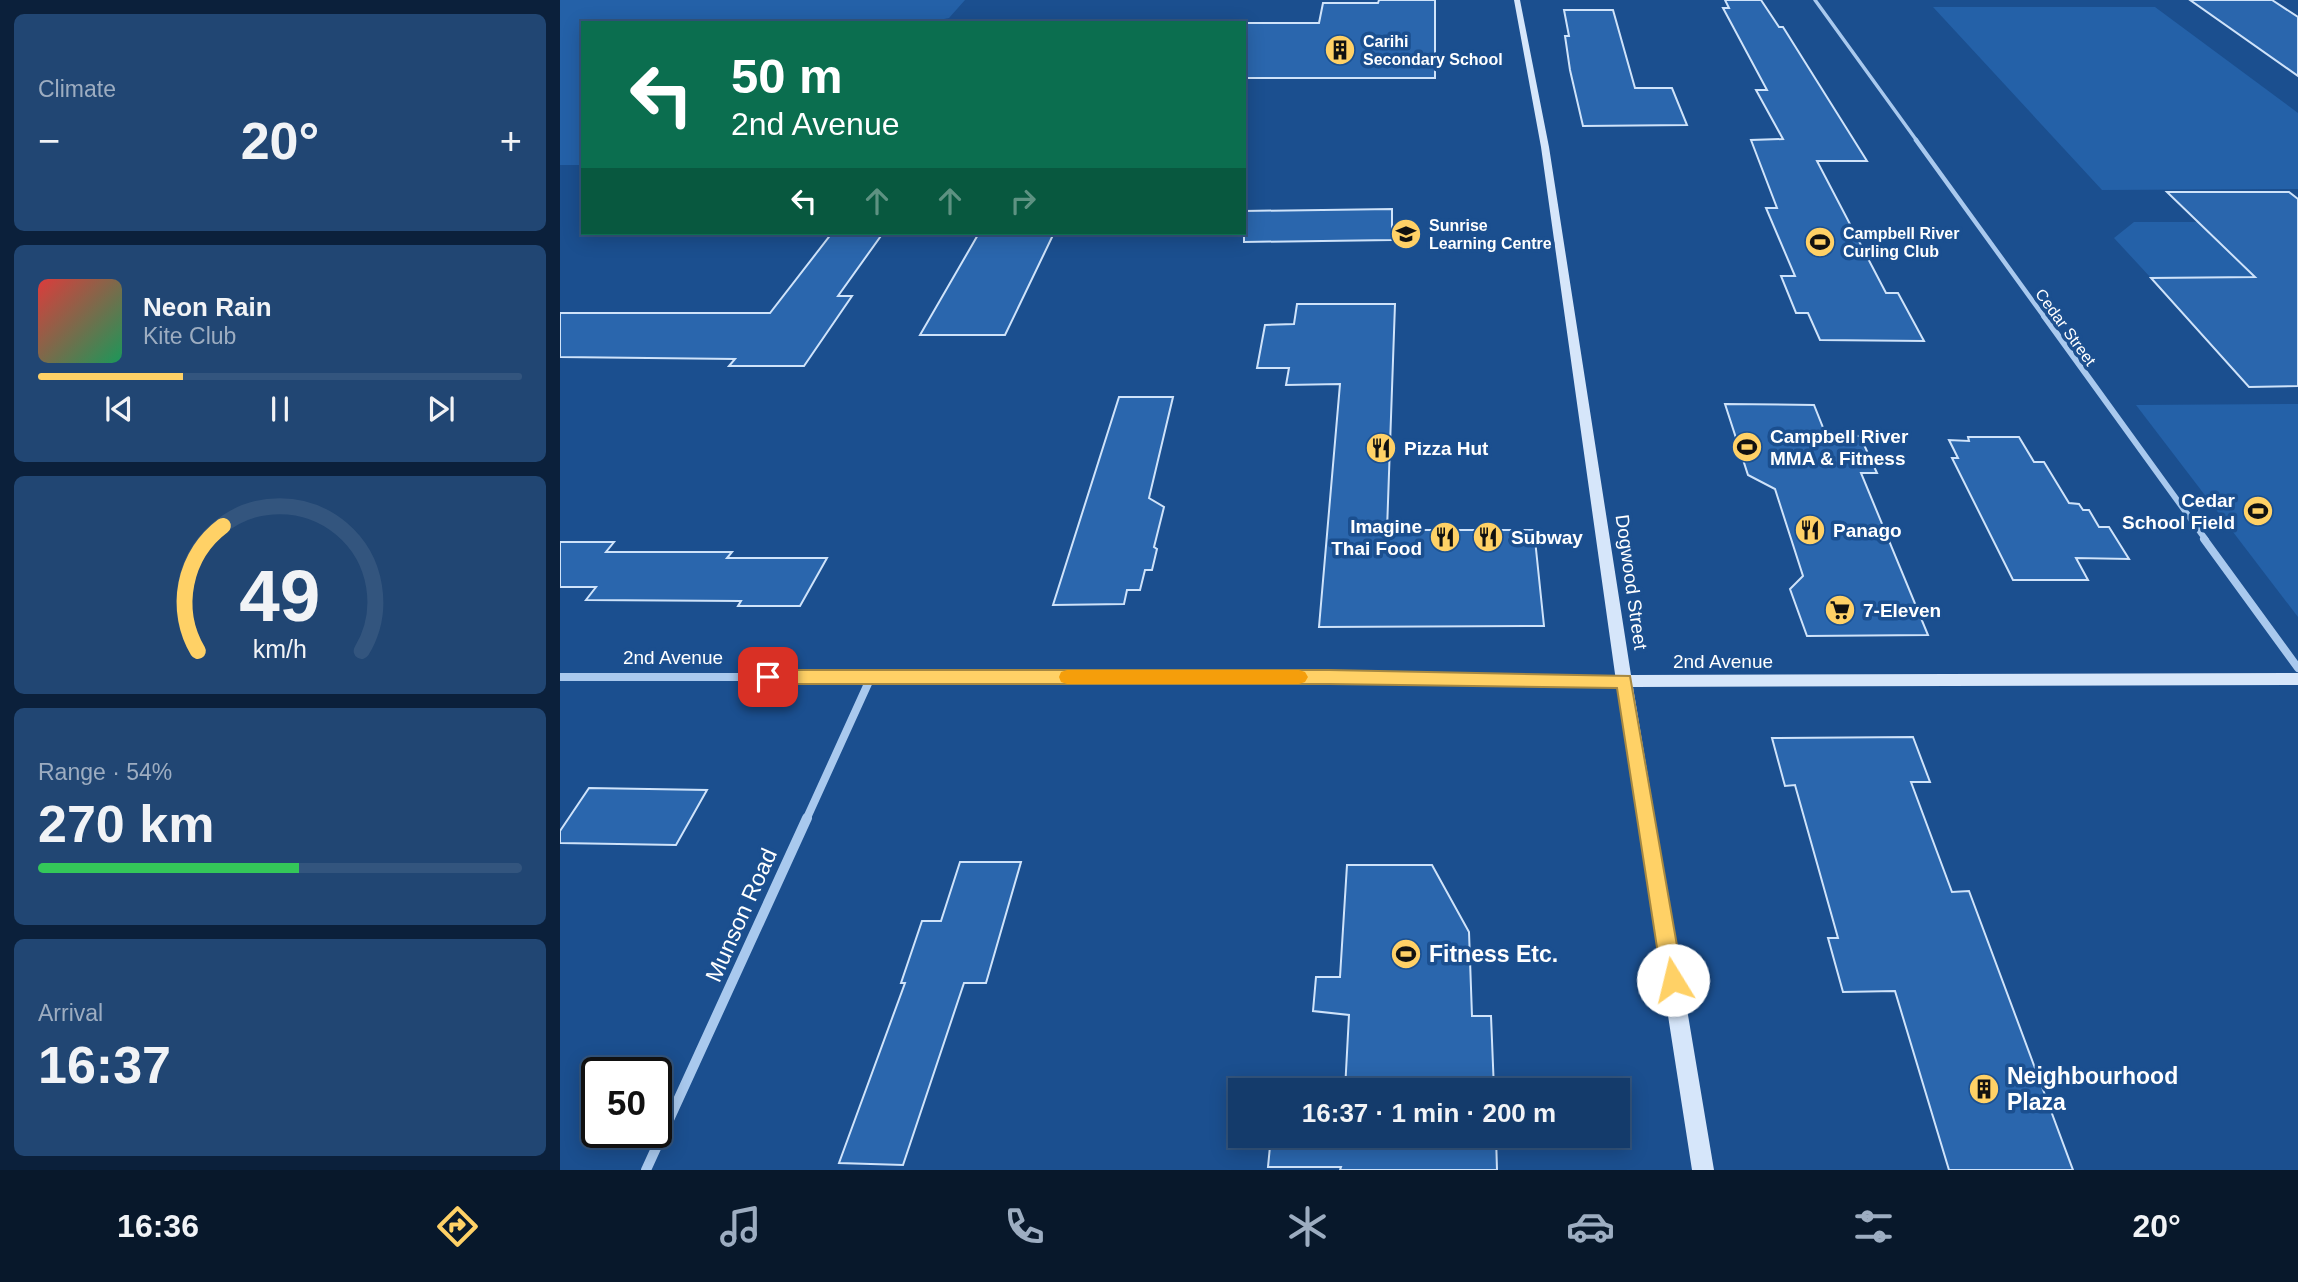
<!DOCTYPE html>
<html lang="en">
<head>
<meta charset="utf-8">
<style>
	body { margin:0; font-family:Arial,sans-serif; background:#214673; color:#f1f3f6; height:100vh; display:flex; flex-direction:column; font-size:26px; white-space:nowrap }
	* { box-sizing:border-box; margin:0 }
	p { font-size:23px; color:#9dadc1 }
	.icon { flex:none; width:38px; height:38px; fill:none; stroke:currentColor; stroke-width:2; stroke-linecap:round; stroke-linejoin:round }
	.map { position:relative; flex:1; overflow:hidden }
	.drawer { display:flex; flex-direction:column; gap:14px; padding:14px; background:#0b203b; width:560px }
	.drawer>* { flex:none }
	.banner { position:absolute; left:21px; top:21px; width:665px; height:214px; border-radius:0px; box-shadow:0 4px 18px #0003,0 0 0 2px #33557e; background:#0b6e4f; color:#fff; overflow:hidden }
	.speed { position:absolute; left:21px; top:1057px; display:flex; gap:14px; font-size:35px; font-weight:700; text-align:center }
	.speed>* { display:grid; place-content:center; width:91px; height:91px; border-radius:50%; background:#143b6b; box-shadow:0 4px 18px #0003,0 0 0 2px #33557e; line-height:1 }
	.speed .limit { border:4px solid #111; border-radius:10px; background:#fff; color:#111 }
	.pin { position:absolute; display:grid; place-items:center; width:60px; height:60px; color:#fff; margin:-30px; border-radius:14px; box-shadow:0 4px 10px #0006 }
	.me { position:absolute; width:77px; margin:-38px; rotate:351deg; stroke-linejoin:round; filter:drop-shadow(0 0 5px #0008) }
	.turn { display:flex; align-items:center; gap:24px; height:147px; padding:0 35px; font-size:32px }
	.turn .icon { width:91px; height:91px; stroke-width:2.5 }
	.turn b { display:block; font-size:49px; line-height:60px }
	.lanes { display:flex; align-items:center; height:66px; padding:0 35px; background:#0003; justify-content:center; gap:35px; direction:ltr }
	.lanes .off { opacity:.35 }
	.big { font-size:52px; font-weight:600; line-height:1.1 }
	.drawer .tile { flex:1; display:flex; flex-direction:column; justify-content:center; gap:10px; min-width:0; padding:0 24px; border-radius:10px; background:#214673 }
	.drawer .dial { align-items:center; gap:0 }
	.dial svg { height:182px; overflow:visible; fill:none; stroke:#33557e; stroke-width:7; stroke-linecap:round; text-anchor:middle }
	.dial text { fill:#f1f3f6; stroke:none }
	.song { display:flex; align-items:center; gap:21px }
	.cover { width:84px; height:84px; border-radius:10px; background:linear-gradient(135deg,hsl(0 70% 55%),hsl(150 70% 35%)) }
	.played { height:7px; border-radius:4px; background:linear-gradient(90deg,#ffd166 30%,#33557e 30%) }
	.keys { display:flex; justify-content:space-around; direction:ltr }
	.heat { display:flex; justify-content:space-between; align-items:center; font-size:38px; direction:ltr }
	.charge { height:10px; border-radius:5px; background:linear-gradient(90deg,#34c759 54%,#33557e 0) }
	.trip { position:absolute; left:668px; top:1078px; width:402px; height:70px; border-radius:0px; background:#143b6b; box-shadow:0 4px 18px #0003,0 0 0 2px #33557e; font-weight:600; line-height:70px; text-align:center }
	.menu { display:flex; height:112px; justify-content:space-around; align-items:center; background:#08182b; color:#9dadc1 }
	.menu .icon { width:49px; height:49px }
	.menu .current { color:#ffd166 }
	.menu b { font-size:32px; color:#f1f3f6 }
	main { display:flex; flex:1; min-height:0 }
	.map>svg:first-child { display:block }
	.green { fill:#2461a8 }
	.building { fill:#2a66ad; stroke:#cfe3fa; stroke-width:2 }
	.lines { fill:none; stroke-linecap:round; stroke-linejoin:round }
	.street-far4 { stroke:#a9c9ee; stroke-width:3.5 }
	.street-far3 { stroke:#a9c9ee; stroke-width:4.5 }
	.street-far2 { stroke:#a9c9ee; stroke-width:6 }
	.street-far1 { stroke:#a9c9ee; stroke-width:8 }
	.street { stroke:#a9c9ee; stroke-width:10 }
	.secondary { fill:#d6e6fa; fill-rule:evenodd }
	.route { fill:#ffd166; stroke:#a68842; stroke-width:2 }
	.slow { fill:#f59e0b }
	.labels { text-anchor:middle; stroke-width:7; stroke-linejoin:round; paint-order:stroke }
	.far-poi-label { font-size:16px; font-weight:bold; fill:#fff; stroke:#1b4f8f; text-anchor:start }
	.far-street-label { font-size:16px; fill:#fff; stroke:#1b4f8f }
	.poi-label { font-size:19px; font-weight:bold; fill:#fff; stroke:#1b4f8f; text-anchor:start }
	.street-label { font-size:19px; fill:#fff; stroke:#1b4f8f }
	.near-street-label { font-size:23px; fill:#fff; stroke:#1b4f8f }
	.near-poi-label { font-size:23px; font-weight:bold; fill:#fff; stroke:#1b4f8f; text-anchor:start }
</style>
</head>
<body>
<main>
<section class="drawer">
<div class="tile"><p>Climate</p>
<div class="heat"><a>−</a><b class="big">20°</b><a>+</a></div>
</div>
<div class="tile">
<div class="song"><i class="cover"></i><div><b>Neon Rain</b><p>Kite Club</p></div></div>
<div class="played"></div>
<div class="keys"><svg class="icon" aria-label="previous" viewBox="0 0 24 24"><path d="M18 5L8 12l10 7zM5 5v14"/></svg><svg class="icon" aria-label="pause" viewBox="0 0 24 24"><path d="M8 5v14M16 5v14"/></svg><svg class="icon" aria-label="next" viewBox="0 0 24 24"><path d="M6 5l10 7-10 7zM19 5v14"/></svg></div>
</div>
<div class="tile dial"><svg viewBox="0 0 100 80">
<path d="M14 69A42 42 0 1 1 86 69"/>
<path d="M14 69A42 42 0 0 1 25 14" stroke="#ffd166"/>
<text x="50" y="56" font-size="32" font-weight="700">49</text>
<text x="50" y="72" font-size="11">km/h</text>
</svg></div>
<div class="tile"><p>Range · 54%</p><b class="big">270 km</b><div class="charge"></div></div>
<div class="tile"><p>Arrival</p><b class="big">16:37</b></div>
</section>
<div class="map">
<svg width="1738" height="1170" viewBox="0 0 1738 1170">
	<rect width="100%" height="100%" fill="#1b4f8f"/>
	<!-- green -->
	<g class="green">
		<polygon points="0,0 405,0 389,18 365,23 23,23 23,165 0,165"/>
		<polygon points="1373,7 1595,7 1738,113 1738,189 1542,190"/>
		<polygon points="1574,222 1638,222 1695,277 1591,278 1554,238"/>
		<polygon points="1738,404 1738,617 1576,405"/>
	</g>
	<!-- building -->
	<g class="building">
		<polygon points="819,0 875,0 875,78 684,78 684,23 759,23 763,3 818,3"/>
		<polygon points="1165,0 1201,0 1219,27 1223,27 1307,161 1257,161 1326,293 1338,293 1364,341 1260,340 1248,313 1236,313 1221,276 1235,276 1206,208 1217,208 1191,140 1223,139 1196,90 1207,90 1163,8 1169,8"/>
		<polygon points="1630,0 1712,0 1738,17 1738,76"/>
		<polygon points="1004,10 1053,10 1075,88 1112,88 1127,125 1023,126 1010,70 1005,36 1009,36"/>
		<polygon points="1607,192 1729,192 1738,199 1738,386 1689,387 1591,278 1695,277"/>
		<polygon points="832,209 832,240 684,242 684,211"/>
		<polygon points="272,233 323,233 278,296 292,296 244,366 169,366 175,359 0,357 0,313 210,313"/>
		<polygon points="419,233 494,233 445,335 360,335"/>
		<polygon points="737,304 835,304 827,530 974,530 984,626 759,627 780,384 726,385 729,368 697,368 705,325 734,324"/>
		<polygon points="559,397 613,397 589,498 604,507 594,547 597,549 592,570 585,570 580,590 567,590 564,604 493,605"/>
		<polygon points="1165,404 1254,405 1266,435 1300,436 1317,473 1301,473 1368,635 1247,636 1230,589 1243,576 1215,489 1188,475"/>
		<polygon points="1408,437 1459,437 1474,462 1484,462 1509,503 1519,504 1523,510 1529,510 1539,527 1549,527 1569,559 1516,558 1528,580 1453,580 1392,458 1398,458 1389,440 1409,441"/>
		<polygon points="0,542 54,542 46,552 172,552 167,558 267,558 240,606 178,606 181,601 26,600 36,587 0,587"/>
		<polygon points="1353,737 1370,782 1351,782 1392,892 1409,891 1513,1170 1389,1170 1335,991 1283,992 1268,938 1278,938 1235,785 1225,786 1212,738"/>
		<polygon points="29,788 147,790 116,845 0,843 0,831"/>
		<polygon points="400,862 461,862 426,983 404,983 343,1165 279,1163 345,983 341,983 362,921 381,921"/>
		<polygon points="787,865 872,865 909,932 912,1016 931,1016 934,1090 785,1090 789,1015 753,1011 756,977 780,977"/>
		<polygon points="711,1136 936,1136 937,1170 780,1170 781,1167 708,1167"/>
	</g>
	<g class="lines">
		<!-- street-far4 -->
		<polyline class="street-far4" points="1255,0 1357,141"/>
		<!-- street-far3 -->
		<polyline class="street-far3" points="1356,140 1485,318"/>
		<!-- street-far2 -->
		<polyline class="street-far2" points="1484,316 1646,540"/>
		<!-- street-far1 -->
		<g class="street-far1">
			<polyline points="1644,539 1738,668"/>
			<polyline points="0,677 769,677 1063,681"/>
			<polyline points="246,820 311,677"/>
		</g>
		<!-- street -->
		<polyline class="street" points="86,1170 247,818"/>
		<!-- secondary -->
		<polygon class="secondary" points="954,0 960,0 989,147 1071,675 1738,673 1738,685 1073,687 1154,1170 1132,1170 1056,681 981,147"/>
	</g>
	<!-- route -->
	<polygon class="route" points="208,670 769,670 1070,676 1123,980 1120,988 1113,991 1105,988 1102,980 1057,688 769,684 208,684 202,682 200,677 202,672"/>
	<!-- slow -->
	<polygon class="slow" points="507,670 739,670 745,672 748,677 745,682 739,684 507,684 501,682 499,677 501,672"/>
	<!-- icons -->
	<defs>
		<g id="building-disc" transform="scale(1.575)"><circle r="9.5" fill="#ffd166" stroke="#1b4f8f"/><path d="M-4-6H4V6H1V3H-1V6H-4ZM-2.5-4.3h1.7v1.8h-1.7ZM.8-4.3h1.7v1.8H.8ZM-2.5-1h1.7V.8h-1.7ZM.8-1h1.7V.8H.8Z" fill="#111"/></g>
		<g id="school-disc" transform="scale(1.575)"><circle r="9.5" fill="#ffd166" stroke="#1b4f8f"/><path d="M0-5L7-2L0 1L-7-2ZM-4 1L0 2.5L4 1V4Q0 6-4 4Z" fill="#111"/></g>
		<g id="stadium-disc" transform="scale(1.575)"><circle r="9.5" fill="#ffd166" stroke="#1b4f8f"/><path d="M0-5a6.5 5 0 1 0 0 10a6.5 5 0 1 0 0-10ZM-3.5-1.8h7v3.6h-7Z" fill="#111"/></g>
		<g id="restaurant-disc" transform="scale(1.575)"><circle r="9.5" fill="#ffd166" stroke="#1b4f8f"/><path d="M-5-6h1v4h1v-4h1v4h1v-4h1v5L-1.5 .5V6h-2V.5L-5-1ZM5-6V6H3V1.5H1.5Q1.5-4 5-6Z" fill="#111"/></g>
		<g id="supermarket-disc" transform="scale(1.575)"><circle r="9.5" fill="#ffd166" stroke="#1b4f8f"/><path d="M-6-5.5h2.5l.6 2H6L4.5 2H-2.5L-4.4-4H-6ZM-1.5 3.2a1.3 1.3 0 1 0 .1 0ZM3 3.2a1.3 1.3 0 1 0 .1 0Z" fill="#111"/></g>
	</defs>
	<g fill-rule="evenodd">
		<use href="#building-disc" x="780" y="50"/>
		<use href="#school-disc" x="846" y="234"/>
		<use href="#stadium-disc" x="1260" y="242"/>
		<use href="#stadium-disc" x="1187" y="447"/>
		<use href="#restaurant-disc" x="821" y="448"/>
		<use href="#stadium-disc" x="1698" y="511"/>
		<use href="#restaurant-disc" x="1250" y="530"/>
		<use href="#restaurant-disc" x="885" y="537"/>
		<use href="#restaurant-disc" x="928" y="537"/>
		<use href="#supermarket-disc" x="1280" y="610"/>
		<use href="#stadium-disc" x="846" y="954"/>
		<use href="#building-disc" x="1424" y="1089"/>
	</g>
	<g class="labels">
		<!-- far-poi labels -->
		<g class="far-poi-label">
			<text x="803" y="47">Carihi<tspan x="803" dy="18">Secondary School</tspan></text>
			<text x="869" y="231">Sunrise<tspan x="869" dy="18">Learning Centre</tspan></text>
			<text x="1283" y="239">Campbell River<tspan x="1283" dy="18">Curling Club</tspan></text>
		</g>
		<!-- far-street labels -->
		<g class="far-street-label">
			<text transform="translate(1506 327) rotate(54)" y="6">Cedar Street</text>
		</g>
		<!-- poi labels -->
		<g class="poi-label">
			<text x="1210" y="443">Campbell River<tspan x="1210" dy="22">MMA &amp; Fitness</tspan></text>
			<text x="844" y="455">Pizza Hut</text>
			<text x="1675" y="507" text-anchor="end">Cedar<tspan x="1675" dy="22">School Field</tspan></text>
			<text x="862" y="533" text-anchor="end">Imagine<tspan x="862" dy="22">Thai Food</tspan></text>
			<text x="1273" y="537">Panago</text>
			<text x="951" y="544">Subway</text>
			<text x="1303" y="617">7-Eleven</text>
		</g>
		<!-- street labels -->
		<g class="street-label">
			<text transform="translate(1072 582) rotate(82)" y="7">Dogwood Street</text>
			<text x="113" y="664">2nd Avenue</text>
			<text x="1163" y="668">2nd Avenue</text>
		</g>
		<!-- near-street labels -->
		<g class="near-street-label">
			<text transform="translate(181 915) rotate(-66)" y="8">Munson Road</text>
		</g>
		<!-- near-poi labels -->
		<g class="near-poi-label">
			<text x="869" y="962">Fitness Etc.</text>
			<text x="1447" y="1084">Neighbourhood<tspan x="1447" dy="26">Plaza</tspan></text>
		</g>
	</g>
</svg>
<div class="speed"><div class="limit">50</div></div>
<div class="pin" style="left:208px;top:677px;background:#d93025"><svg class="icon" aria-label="arrive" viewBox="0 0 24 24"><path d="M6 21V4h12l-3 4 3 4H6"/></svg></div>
<svg class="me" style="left:1113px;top:980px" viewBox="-20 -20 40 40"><circle r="19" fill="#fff"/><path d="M0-13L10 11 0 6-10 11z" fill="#ffd166"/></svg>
<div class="trip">16:37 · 1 min · 200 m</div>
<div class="banner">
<div class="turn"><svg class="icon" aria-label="left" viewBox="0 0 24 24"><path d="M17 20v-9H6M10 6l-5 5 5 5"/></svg><div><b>50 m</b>2nd Avenue</div></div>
<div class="lanes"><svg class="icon" aria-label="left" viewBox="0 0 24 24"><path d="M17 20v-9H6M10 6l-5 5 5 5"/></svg><svg class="icon off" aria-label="ahead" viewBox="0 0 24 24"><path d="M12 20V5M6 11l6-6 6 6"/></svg><svg class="icon off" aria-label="ahead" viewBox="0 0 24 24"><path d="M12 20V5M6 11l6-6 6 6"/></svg><svg class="icon off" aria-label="right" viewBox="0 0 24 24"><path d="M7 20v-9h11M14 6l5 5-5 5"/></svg></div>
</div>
</div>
</main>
<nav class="menu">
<b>16:36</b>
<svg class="icon current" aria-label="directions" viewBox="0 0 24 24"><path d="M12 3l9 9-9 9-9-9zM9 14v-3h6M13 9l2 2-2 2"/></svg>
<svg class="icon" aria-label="music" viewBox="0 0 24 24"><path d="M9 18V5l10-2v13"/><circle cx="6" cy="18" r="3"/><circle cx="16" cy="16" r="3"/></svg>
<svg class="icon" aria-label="phone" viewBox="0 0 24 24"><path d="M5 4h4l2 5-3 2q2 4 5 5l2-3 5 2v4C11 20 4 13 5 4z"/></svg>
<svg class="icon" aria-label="climate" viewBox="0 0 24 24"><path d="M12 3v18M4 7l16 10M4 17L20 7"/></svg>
<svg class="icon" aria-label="car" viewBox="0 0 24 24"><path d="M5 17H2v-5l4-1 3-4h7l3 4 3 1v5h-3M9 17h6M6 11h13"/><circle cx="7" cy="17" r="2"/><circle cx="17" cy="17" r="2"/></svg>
<svg class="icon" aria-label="filters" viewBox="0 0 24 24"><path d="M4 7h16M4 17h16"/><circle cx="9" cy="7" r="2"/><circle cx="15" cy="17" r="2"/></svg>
<b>20°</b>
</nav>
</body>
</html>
